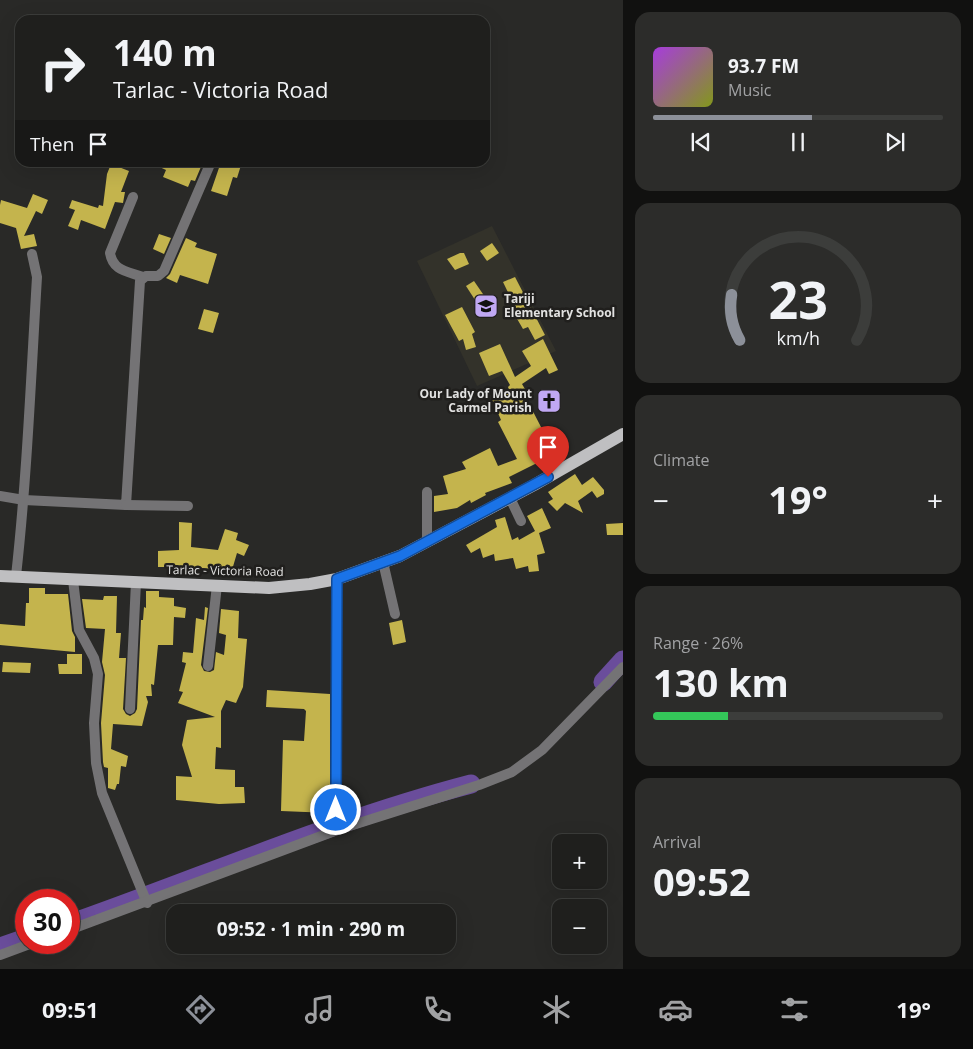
<!DOCTYPE html>
<html lang="en">
<head>
<meta charset="utf-8">
<style>
	body { margin:0; font-family:"Open Sans",sans-serif; background:#2c2c2a; color:#f1f3f6; height:100vh; display:flex; flex-direction:column; font-size:19px; white-space:nowrap }
	* { box-sizing:border-box; margin:0 }
	p { font-size:16px; color:#a1a2a4 }
	.icon { flex:none; width:28px; height:28px; fill:none; stroke:currentColor; stroke-width:2; stroke-linecap:round; stroke-linejoin:round }
	.map { position:relative; flex:1; overflow:hidden }
	.panel { display:flex; flex-direction:column; gap:12px; padding:12px; background:#111110; width:350px }
	.panel>* { flex:none }
	.hud { position:absolute; left:15px; top:15px; width:475px; height:152px; border-radius:15px; box-shadow:0 5px 20px #0002,0 0 0 1px #3c3d3b; background:#1f1f1d; color:#f1f3f6; overflow:hidden }
	.buttons { position:absolute; left:552px; top:834px; display:grid; gap:10px }
	.buttons a { display:grid; place-items:center; width:55px; height:55px; border-radius:10px; background:#1f1f1d; box-shadow:0 5px 20px #0002,0 0 0 1px #3c3d3b; font-size:25px }
	.speed { position:absolute; left:15px; top:889px; display:flex; gap:10px; font-size:25px; font-weight:700; text-align:center }
	.speed>* { display:grid; place-content:center; width:65px; height:65px; border-radius:50%; background:#1f1f1d; box-shadow:0 5px 20px #0002,0 0 0 1px #3c3d3b; line-height:1 }
	.speed .limit { border:8px solid #d22; background:#fff; color:#111 }
	.pin { position:absolute; display:grid; place-items:center; width:42px; height:42px; color:#fff; margin:-51px -21px; border-radius:50% 50% 50% 0; rotate:-45deg; box-shadow:0 0 5px #0007 }
	.pin .icon { rotate:45deg }
	.me { position:absolute; width:55px; margin:-28px; rotate:0deg; stroke-linejoin:round; filter:drop-shadow(0 0 4px #0008) }
	.turn { display:flex; align-items:center; gap:18px; height:105px; padding:0 15px; font-size:22px }
	.turn .icon { width:65px; height:65px; stroke-width:2.5 }
	.turn b { display:block; font-size:35px; line-height:42px }
	.then { display:flex; align-items:center; height:48px; padding:0 15px; background:#0003; gap:10px; font-size:19px }
	.big { font-size:38px; font-weight:700; line-height:1.1 }
	.panel .widget { flex:1; display:flex; flex-direction:column; justify-content:center; gap:8px; min-width:0; padding:0 18px; border-radius:15px; background:#2c2c2a }
	.panel .dial { align-items:center; gap:0 }
	.dial svg { height:130px; overflow:visible; fill:none; stroke:#3c3d3b; stroke-width:7; stroke-linecap:round; text-anchor:middle }
	.dial text { fill:#f1f3f6; stroke:none }
	.song { display:flex; align-items:center; gap:15px }
	.cover { width:60px; height:60px; border-radius:8px; background:linear-gradient(135deg,hsl(280 70% 55%),hsl(70 70% 35%)) }
	.played { height:5px; border-radius:2px; background:linear-gradient(90deg,#8c9099 55%,#3c3d3b 55%) }
	.keys { display:flex; justify-content:space-around; direction:ltr }
	.heat { display:flex; justify-content:space-between; align-items:center; font-size:28px; direction:ltr }
	.charge { height:8px; border-radius:4px; background:linear-gradient(90deg,#34c759 26%,#3c3d3b 0) }
	.trip { position:absolute; left:166px; top:904px; width:290px; height:50px; border-radius:15px; background:#1f1f1d; box-shadow:0 5px 20px #0002,0 0 0 1px #3c3d3b; font-weight:700; line-height:50px; text-align:center }
	.tab-bar { display:flex; height:80px; justify-content:space-around; align-items:center; background:#0c0c0c; color:#a1a2a4 }
	.tab-bar .icon { width:35px; height:35px }
	.tab-bar .current { color:#8c9099 }
	.tab-bar b { font-size:22px; color:#f1f3f6 }
	main { display:flex; flex:1; min-height:0 }
	.map>svg:first-child { display:block }
	.built { fill:#33322a }
	.lines { fill:none; stroke-linecap:round; stroke-linejoin:round }
	.river { stroke:#6a4d9b; stroke-width:19 }
	.building { fill:#c4b44d }
	.minor { stroke:#747375; stroke-width:10 }
	.primary { stroke:#bfbfc1; stroke-width:12 }
	.route-casing { stroke:#114b97; stroke-width:12 }
	.route { stroke:#1a73e8; stroke-width:9 }
	.labels { text-anchor:middle; stroke-width:5; stroke-linejoin:round; paint-order:stroke }
	.poi-label { font-size:12px; font-weight:bold; fill:#e1e1e0; stroke:#201f1d; text-anchor:start }
	.street-label { font-size:12px; fill:#e1e1e0; stroke:#201f1d }
</style>
</head>
<body>
<main>
<div class="map">
<svg width="623" height="969" viewBox="0 0 623 969">
	<rect width="100%" height="100%" fill="#292927"/>
	<!-- built -->
	<polygon class="built" points="492,226 556,351 477,386 417,261"/>
	<g class="lines">
		<!-- river -->
		<g class="river">
			<polyline points="603,682 623,660"/>
			<path d="M69,924C203,877 333,820 471,784"/>
			<polyline points="0,947 26,938"/>
		</g>
	</g>
	<!-- building -->
	<g class="building">
		<polygon points="149,162 203,162 195,181 191,180 188,187 163,177 166,170"/>
		<polygon points="221,162 242,162 237,178 233,177 227,196 211,191"/>
		<polygon points="111,164 129,171 121,192 125,192 123,203 115,202 105,229 81,220 78,230 68,226 75,210 69,208 72,200 98,208 99,205 103,206 107,174"/>
		<polygon points="33,194 48,200 42,214 36,211 24,236 34,234 37,246 21,249 16,228 0,223 0,205 1,200 27,208"/>
		<polygon points="159,234 171,238 164,254 153,249"/>
		<polygon points="186,238 197,243 195,247 217,254 208,284 180,275 177,283 166,278 170,274"/>
		<polygon points="492,243 499,253 487,261 480,251"/>
		<polygon points="460,253 464,253 469,264 455,270 447,259"/>
		<polygon points="515,277 545,335 535,340 528,327 523,329 516,317 519,315 503,282"/>
		<polygon points="474,281 485,297 477,303 466,286"/>
		<polygon points="462,307 475,332 472,334 476,347 466,350 463,339 459,341 445,315"/>
		<polygon points="204,309 219,313 213,333 198,329"/>
		<polygon points="543,339 558,370 549,374 546,368 522,384 529,396 526,398 555,454 509,477 512,483 485,493 486,495 471,503 470,500 457,508 434,512 434,496 448,494 443,476 466,469 462,462 490,448 498,466 517,459 498,422 501,420 491,397 509,390 508,387 510,385 502,371 489,376 479,353 500,344 515,377 531,366 522,351"/>
		<polygon points="575,474 582,485 593,477 604,490 604,494 597,498 592,491 578,501 583,513 565,503 557,511 548,502 553,499 548,492"/>
		<polygon points="542,508 551,528 539,533 545,553 537,555 539,571 529,572 528,566 516,569 513,558 495,561 494,554 483,558 480,548 471,553 466,545 497,527 495,520 505,517 512,540 518,537 519,540 535,531 527,516"/>
		<polygon points="179,522 192,523 191,547 218,550 225,529 238,533 236,540 249,545 244,556 237,553 232,570 223,567 220,575 212,572 212,569 175,565 175,567 158,567 158,551 179,550"/>
		<polygon points="623,523 623,535 607,535 606,524"/>
		<polygon points="29,588 45,588 45,594 68,594 72,631 75,637 75,652 0,645 0,624 25,626 26,603 29,603"/>
		<polygon points="146,591 159,591 159,597 174,598 174,606 186,608 185,618 174,617 173,645 158,645 154,685 151,684 152,696 146,696 148,702 142,726 113,724 111,749 128,756 126,767 121,766 119,784 117,784 115,790 108,788 108,768 104,767 103,762 101,723 105,675 102,662 105,629 86,628 82,599 103,600 104,596 117,596 116,633 121,633 119,658 126,658 123,709 126,714 130,716 135,713 137,709 141,620 143,620 144,607 146,608"/>
		<polygon points="205,607 208,608 201,665 204,671 210,672 214,670 216,652 224,655 226,635 219,633 221,609 239,611 238,638 247,639 243,687 236,703 226,700 221,711 221,748 216,747 215,769 235,770 235,787 244,787 245,803 219,804 176,800 176,776 192,777 182,745 187,720 215,717 178,703 183,692 179,691 186,663 182,662 183,652 193,653 196,618 204,620"/>
		<polygon points="402,620 406,642 393,645 389,623"/>
		<polygon points="67,654 82,654 82,674 59,674 58,664 67,664"/>
		<polygon points="3,662 31,663 30,673 2,672"/>
		<polygon points="267,690 330,694 330,813 281,811 283,740 304,741 306,711 304,709 266,707"/>
	</g>
	<g class="lines">
		<!-- minor -->
		<g class="minor">
			<path d="M133,197L110,253C113,271 127,271 143,277"/>
			<polyline points="0,496 24,500 126,505 140,281 146,276 158,276 164,271 211,162"/>
			<polyline points="510,498 521,521"/>
			<polyline points="126,505 188,506"/>
			<polyline points="427,542 427,492"/>
			<polyline points="383,562 395,614"/>
			<path d="M16,576C27,477 31,377 37,277L32,254"/>
			<polyline points="73,580 79,630 94,658 98,674 94,723 96,763 102,793 147,903"/>
			<polyline points="208,666 217,585"/>
			<polyline points="130,709 136,582"/>
			<polyline points="340,829 479,785 512,772 542,750 623,667"/>
			<polyline points="69,930 340,829 337,810 337,579"/>
			<polyline points="0,955 35,942"/>
		</g>
		<!-- primary -->
		<polyline class="primary" points="0,576 269,588 310,584 337,579 400,556 534,485 623,434"/>
	</g>
	<g class="lines">
		<!-- route casing -->
		<g class="route-casing">
			<polyline id="route" points="336,810 337,579 400,556 548,477"/>
		</g>
		<!-- route -->
		<use href="#route" class="route"/>
	</g>
	<!-- icons -->
	<defs>
		<g id="school-square" transform="scale(1.25)"><rect x="-9" y="-9" width="18" height="18" rx="4" fill="#c0a8f3" stroke="#201f1d"/><path d="M0-5L7-2L0 1L-7-2ZM-4 1L0 2.5L4 1V4Q0 6-4 4Z" fill="#111"/></g>
		<g id="church-square" transform="scale(1.25)"><rect x="-9" y="-9" width="18" height="18" rx="4" fill="#c0a8f3" stroke="#201f1d"/><path d="M-1.2-6h2.4v3.5h3.3v2.4h-3.3V6h-2.4V-.1h-3.3v-2.4h3.3Z" fill="#111"/></g>
	</defs>
	<g fill-rule="evenodd">
		<use href="#school-square" x="486" y="306"/>
		<use href="#church-square" x="549" y="401"/>
	</g>
	<g class="labels">
		<!-- poi labels -->
		<g class="poi-label">
			<text x="504" y="303">Tariji<tspan x="504" dy="14">Elementary School</tspan></text>
			<text x="532" y="398" text-anchor="end">Our Lady of Mount<tspan x="532" dy="14">Carmel Parish</tspan></text>
		</g>
		<!-- street labels -->
		<g class="street-label">
			<text transform="translate(225 571) rotate(1)" y="4">Tarlac - Victoria Road</text>
		</g>
	</g>
</svg>
<div class="buttons">
<a>+</a>
<a>−</a>
</div>
<div class="speed"><div class="limit">30</div></div>
<div class="pin" style="left:548px;top:477px;background:#d93025"><svg class="icon" aria-label="arrive" viewBox="0 0 24 24"><path d="M6 21V4h12l-3 4 3 4H6"/></svg></div>
<svg class="me" style="left:336px;top:810px" viewBox="-20 -20 40 40"><circle r="17" fill="#1a73e8" stroke="#fff" stroke-width="3"/><path d="M0-11L8 9 0 5-8 9z" fill="#fff"/></svg>
<div class="trip">09:52 · 1 min · 290 m</div>
<div class="hud">
<div class="turn"><svg class="icon" aria-label="right" viewBox="0 0 24 24"><path d="M7 20v-9h11M14 6l5 5-5 5"/></svg><div><b>140 m</b>Tarlac - Victoria Road</div></div>
<div class="then">Then<svg class="icon" aria-label="arrive" viewBox="0 0 24 24"><path d="M6 21V4h12l-3 4 3 4H6"/></svg></div>
</div>
</div>
<section class="panel">
<div class="widget">
<div class="song"><i class="cover"></i><div><b>93.7 FM</b><p>Music</p></div></div>
<div class="played"></div>
<div class="keys"><svg class="icon" aria-label="previous" viewBox="0 0 24 24"><path d="M18 5L8 12l10 7zM5 5v14"/></svg><svg class="icon" aria-label="pause" viewBox="0 0 24 24"><path d="M8 5v14M16 5v14"/></svg><svg class="icon" aria-label="next" viewBox="0 0 24 24"><path d="M6 5l10 7-10 7zM19 5v14"/></svg></div>
</div>
<div class="widget dial"><svg viewBox="0 0 100 80">
<path d="M14 69A42 42 0 1 1 86 69"/>
<path d="M14 69A42 42 0 0 1 9 41" stroke="#8c9099"/>
<text x="50" y="56" font-size="32" font-weight="700">23</text>
<text x="50" y="72" font-size="11">km/h</text>
</svg></div>
<div class="widget"><p>Climate</p>
<div class="heat"><a>−</a><b class="big">19°</b><a>+</a></div>
</div>
<div class="widget"><p>Range · 26%</p><b class="big">130 km</b><div class="charge"></div></div>
<div class="widget"><p>Arrival</p><b class="big">09:52</b></div>
</section>
</main>
<nav class="tab-bar">
<b>09:51</b>
<svg class="icon current" aria-label="directions" viewBox="0 0 24 24"><path d="M12 3l9 9-9 9-9-9zM9 14v-3h6M13 9l2 2-2 2"/></svg>
<svg class="icon" aria-label="music" viewBox="0 0 24 24"><path d="M9 18V5l10-2v13"/><circle cx="6" cy="18" r="3"/><circle cx="16" cy="16" r="3"/></svg>
<svg class="icon" aria-label="phone" viewBox="0 0 24 24"><path d="M5 4h4l2 5-3 2q2 4 5 5l2-3 5 2v4C11 20 4 13 5 4z"/></svg>
<svg class="icon" aria-label="climate" viewBox="0 0 24 24"><path d="M12 3v18M4 7l16 10M4 17L20 7"/></svg>
<svg class="icon" aria-label="car" viewBox="0 0 24 24"><path d="M5 17H2v-5l4-1 3-4h7l3 4 3 1v5h-3M9 17h6M6 11h13"/><circle cx="7" cy="17" r="2"/><circle cx="17" cy="17" r="2"/></svg>
<svg class="icon" aria-label="filters" viewBox="0 0 24 24"><path d="M4 7h16M4 17h16"/><circle cx="9" cy="7" r="2"/><circle cx="15" cy="17" r="2"/></svg>
<b>19°</b>
</nav>
</body>
</html>
